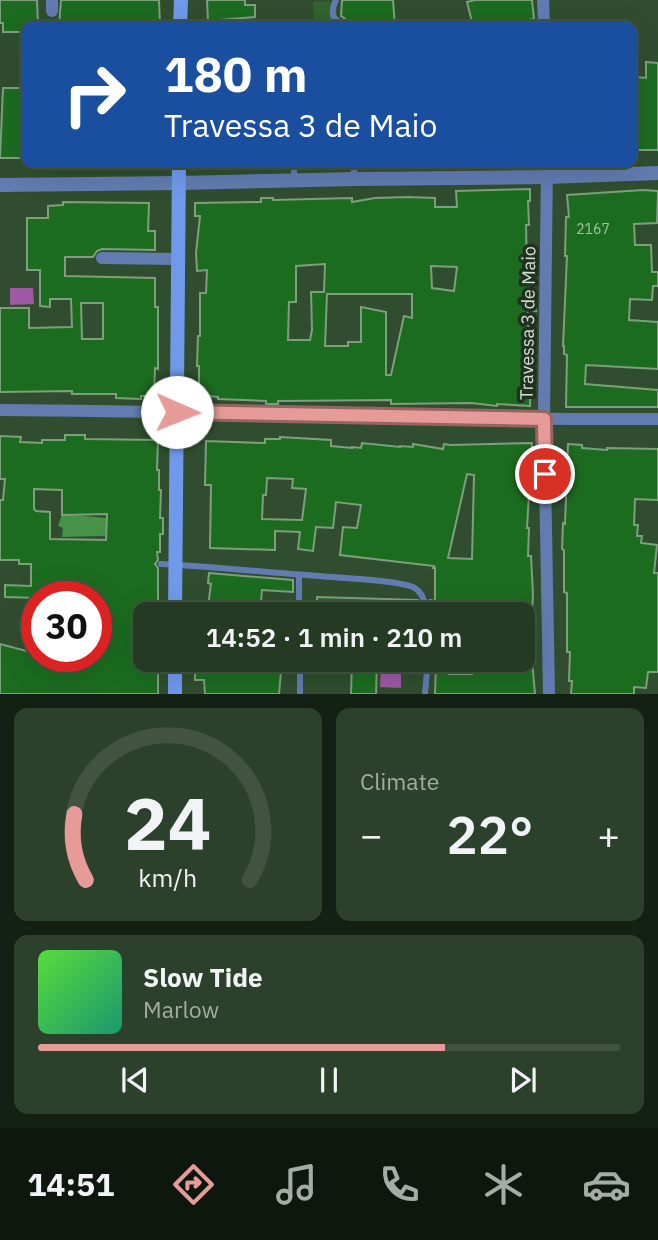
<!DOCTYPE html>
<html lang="en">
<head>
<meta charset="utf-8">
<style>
	body { margin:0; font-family:"IBM Plex Sans",sans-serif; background:#2c412b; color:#f1f3f6; height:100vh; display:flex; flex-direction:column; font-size:26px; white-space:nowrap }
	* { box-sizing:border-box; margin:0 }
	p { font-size:23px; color:#a3ada6 }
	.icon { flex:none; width:38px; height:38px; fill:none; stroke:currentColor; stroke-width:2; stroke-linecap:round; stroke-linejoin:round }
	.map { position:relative; height:694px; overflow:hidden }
	.details { display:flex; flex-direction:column; gap:14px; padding:14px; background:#142013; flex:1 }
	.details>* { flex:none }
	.hud { position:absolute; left:21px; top:21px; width:616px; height:147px; border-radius:14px; box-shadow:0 7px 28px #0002,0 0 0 2px #415441; background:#1a4fa0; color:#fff; overflow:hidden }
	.speed { position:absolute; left:21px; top:581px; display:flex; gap:14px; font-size:35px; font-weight:700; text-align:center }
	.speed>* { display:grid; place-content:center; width:91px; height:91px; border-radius:50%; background:#243a23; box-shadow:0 7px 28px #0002,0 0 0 2px #415441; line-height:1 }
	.speed .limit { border:10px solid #d22; background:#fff; color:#111 }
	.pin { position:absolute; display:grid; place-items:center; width:60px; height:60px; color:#fff; margin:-30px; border:4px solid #fff; border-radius:50%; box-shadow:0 2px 7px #0007 }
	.me { position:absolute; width:77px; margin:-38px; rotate:91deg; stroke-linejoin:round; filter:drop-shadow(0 0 5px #0008) }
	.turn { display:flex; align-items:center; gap:24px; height:147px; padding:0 28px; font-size:32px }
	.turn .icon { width:91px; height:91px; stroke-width:2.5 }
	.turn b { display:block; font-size:49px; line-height:60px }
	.big { font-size:52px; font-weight:600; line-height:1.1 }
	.details .widget { flex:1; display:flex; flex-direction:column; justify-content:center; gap:10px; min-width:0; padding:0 24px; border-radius:14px; background:#2c412b }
	.details .dial { align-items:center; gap:0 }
	.dial svg { height:182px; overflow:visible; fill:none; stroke:#415441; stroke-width:7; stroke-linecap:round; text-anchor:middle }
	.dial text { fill:#f1f3f6; stroke:none }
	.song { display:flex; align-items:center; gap:21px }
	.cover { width:84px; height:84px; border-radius:10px; background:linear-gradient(135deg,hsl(110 70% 55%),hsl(160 70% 35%)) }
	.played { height:7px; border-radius:4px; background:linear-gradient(90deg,#e69b98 70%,#415441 70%) }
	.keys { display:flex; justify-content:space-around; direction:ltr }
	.heat { display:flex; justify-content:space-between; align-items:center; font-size:38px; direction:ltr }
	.details .tiles { flex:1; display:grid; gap:14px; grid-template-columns:1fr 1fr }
	.widget:last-child { grid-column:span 2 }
	.trip { position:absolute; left:133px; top:602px; width:402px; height:70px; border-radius:14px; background:#243a23; box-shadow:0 7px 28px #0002,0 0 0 2px #415441; font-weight:600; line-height:70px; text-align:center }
	.tabs { display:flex; height:112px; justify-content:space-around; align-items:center; background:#0e170e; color:#a3ada6 }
	.tabs .icon { width:49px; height:49px }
	.tabs .on { color:#e69b98 }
	.tabs b { font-size:32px; color:#f1f3f6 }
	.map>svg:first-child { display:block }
	.green { fill:#316431 }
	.forest { fill:#469246 }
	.water { fill:#9d59a4 }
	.building { fill:#1c6c20; stroke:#7e9f7c; stroke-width:2; fill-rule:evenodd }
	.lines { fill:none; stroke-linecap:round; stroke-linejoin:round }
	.service { stroke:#627cb1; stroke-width:6 }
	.minor { stroke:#627cb1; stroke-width:12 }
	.tertiary { stroke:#627cb1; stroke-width:14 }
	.secondary { stroke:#7099ec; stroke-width:14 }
	.route-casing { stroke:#966563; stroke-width:18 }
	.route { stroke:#e69b98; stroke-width:12 }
	.labels { text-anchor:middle; stroke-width:7; stroke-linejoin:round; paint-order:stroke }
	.number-label { font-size:14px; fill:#a3c4a3 }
	.street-label { font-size:18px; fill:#d0e1cf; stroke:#223022 }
</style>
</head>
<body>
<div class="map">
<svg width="658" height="694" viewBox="0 0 658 694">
	<rect width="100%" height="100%" fill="#304e2f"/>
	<!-- green -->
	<polygon class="green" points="336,1 337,22 314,20 313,2"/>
	<!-- forest -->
	<polygon class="forest" points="62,514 106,518 106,524 109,526 108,535 101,536 62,537 63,528 58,526"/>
	<!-- water -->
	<g class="water">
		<polygon points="10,288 33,288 34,304 10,305"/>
		<polygon points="381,660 401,660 401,688 380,687"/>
	</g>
	<!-- building -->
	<g class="building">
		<polygon points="0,0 37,0 38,26 26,26 26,32 3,32 3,23 0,23"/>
		<polygon points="61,0 159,0 160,26 59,26"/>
		<polygon points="207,0 245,0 245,5 255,5 255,17 208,21"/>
		<polygon points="342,0 393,0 395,26 383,26 383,22 351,23 341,16"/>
		<polygon points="475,0 532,0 534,19 497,26 473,26 467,2"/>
		<polygon points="646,62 658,63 658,150 636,150 632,149 632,97 636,97 637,77 646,78"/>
		<polygon points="3,88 22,88 21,139 26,139 26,158 0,158"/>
		<path d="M530,189V201H528L529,225H526L527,270H529L528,296H536V311L528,310L529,350H531L530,406L497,404V406L471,403L391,404V400L278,401V404H266V401L218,399V397L199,395V366H197L198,336H200V293H206L207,270L197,271L196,253L200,216H195V203L261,202V198H273V200L352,198V202L375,198L408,197L435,198V207H457L456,191ZM325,264L324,292H311L312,330L310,340H288L289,302H296V266ZM431,266L457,267L454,291L432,288ZM327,294H412V318L404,316L391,375H386V312L361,307V342H348V346H325Z"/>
		<polygon points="643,190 658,191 657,223 634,224 635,245 651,245 652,272 658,272 658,286 653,286 652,300 630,299 629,320 658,322 658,369 586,365 585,384 658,390 658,407 566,407 567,355 564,354 564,346 563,346 567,256 565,256 566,217 569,217 567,195"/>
		<path d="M63,202L149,203L148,231H155V250L102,249L97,251L93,257H65V276L155,278V307H158V369L155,368L154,396H141V399L116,398V394H72V391L0,392V308H29V328L72,327L71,299H50V307L40,306V270H27V218H48V206L63,205ZM81,303H103V339H82Z"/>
		<path d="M65,435H85V439L158,440L157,470H159V490H161L160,518H163V534H160V552H157L158,560L155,564L158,568V603H148V614H145V660H158V694H0V644L34,653L33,656H49L48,666H75V656H96V626H100V603H96V597H37V598L5,597V585L31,586V564H19V560H0V500H3L5,479H0V436L21,437L20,442L42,443V440H65ZM34,489L62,490V515L107,514L106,540L50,539V512L36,511L34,509Z"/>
		<path d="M280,437L331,440V446L352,448V447L361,448L362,443L400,447V446L413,447V444L443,449L444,444L451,445L532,443L527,528H529L528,556H531L533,595L532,613L466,614V608L443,610V614H433L430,600L435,601V568H433L434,566L340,555L343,527L357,528L361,505L336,502L333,528L316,527L313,551L298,549L300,532L275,531V550L210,548L211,485H205L206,441L265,443V439H280ZM467,474L474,475L472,559L448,558ZM267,478L293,479L292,488L306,489L302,520L262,519L263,495H266Z"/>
		<polygon points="568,444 582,445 582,448 607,450 607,448 658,449 658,500 635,499 634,525 638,525 637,536 642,536 641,543 657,545 654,573 658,573 658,672 648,672 646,688 634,687 634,694 571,694 572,681 569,681 570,652 567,652 567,593 564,592 564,550 562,549 563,523 565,524"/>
		<polygon points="209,573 293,580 293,592 262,590 260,614 207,614 211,584 208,583"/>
		<polygon points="317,597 418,600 421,614 317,613"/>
		<polygon points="195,660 282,660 279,694 205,694 204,680 195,680"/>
		<polygon points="352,660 377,660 376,694 351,694"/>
		<polygon points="475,660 532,660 535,694 435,694 436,663 449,663 449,674 472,674 472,661"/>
	</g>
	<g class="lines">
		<!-- service -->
		<g class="service">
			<path d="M336,0C329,15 333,20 347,26"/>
			<polyline points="294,163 294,180"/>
			<polyline points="354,163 354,178"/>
			<path d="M161,564C218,567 275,573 333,577C352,579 396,580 413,587C423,592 426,604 427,614"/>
			<polyline points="299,575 299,614"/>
			<polyline points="300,660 300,694"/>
			<polyline points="425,694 428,660"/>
		</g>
		<!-- minor -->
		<g class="minor">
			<polyline points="52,0 52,11"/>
			<polyline points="543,0 544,26"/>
			<polyline points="547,163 544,419 549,694"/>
			<polyline points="102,258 179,259"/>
			<path d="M0,410C219,411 439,420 658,419"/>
		</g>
		<!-- tertiary -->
		<polyline class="tertiary" points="0,185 178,183 354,179 547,177 658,173"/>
		<!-- secondary -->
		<g class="secondary">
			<polyline points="180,26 181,0"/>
			<polyline points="175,614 179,163"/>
			<polyline points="175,694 175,660"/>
		</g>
	</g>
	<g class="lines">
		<!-- route casing -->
		<g class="route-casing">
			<polyline id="route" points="177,412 544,419 545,474"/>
		</g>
		<!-- route -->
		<use href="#route" class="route"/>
	</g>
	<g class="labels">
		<!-- number labels -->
		<g class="number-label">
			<text x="593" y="234">2167</text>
		</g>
		<!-- street labels -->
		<g class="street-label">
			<text transform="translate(528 323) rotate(-89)" y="6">Travessa 3 de Maio</text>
		</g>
	</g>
</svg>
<div class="speed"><div class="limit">30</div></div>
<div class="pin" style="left:545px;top:474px;background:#d93025"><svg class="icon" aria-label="arrive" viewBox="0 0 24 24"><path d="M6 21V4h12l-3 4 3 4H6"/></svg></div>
<svg class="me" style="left:177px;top:412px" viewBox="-20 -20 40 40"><circle r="19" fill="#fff"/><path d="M0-13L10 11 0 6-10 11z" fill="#e69b98"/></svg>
<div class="trip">14:52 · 1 min · 210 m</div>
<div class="hud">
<div class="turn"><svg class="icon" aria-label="right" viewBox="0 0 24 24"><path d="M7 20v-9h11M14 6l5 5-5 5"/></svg><div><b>180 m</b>Travessa 3 de Maio</div></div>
</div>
</div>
<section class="details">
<div class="tiles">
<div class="widget dial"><svg viewBox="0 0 100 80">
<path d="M14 69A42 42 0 1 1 86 69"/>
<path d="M14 69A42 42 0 0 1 9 40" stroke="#e69b98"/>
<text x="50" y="56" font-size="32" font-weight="700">24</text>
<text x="50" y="72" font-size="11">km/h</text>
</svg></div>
<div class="widget"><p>Climate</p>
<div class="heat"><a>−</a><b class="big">22°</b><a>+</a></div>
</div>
<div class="widget">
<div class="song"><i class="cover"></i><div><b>Slow Tide</b><p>Marlow</p></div></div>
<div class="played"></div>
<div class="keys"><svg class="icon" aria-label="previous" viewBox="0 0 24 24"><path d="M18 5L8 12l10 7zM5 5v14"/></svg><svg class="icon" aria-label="pause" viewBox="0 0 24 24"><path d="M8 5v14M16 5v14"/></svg><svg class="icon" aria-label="next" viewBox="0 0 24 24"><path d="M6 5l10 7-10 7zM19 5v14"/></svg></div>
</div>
</div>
</section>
<nav class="tabs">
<b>14:51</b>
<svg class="icon on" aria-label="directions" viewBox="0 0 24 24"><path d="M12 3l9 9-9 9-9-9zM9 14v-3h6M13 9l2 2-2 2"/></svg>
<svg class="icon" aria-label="music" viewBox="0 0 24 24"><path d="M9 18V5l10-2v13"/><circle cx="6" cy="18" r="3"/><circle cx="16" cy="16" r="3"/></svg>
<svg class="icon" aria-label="phone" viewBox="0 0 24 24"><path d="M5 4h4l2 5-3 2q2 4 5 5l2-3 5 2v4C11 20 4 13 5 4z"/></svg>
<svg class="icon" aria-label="climate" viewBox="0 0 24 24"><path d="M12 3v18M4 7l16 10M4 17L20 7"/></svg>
<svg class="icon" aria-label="car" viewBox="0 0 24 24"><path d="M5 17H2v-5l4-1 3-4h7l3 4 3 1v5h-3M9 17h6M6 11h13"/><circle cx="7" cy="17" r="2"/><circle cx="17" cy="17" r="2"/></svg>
</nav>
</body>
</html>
